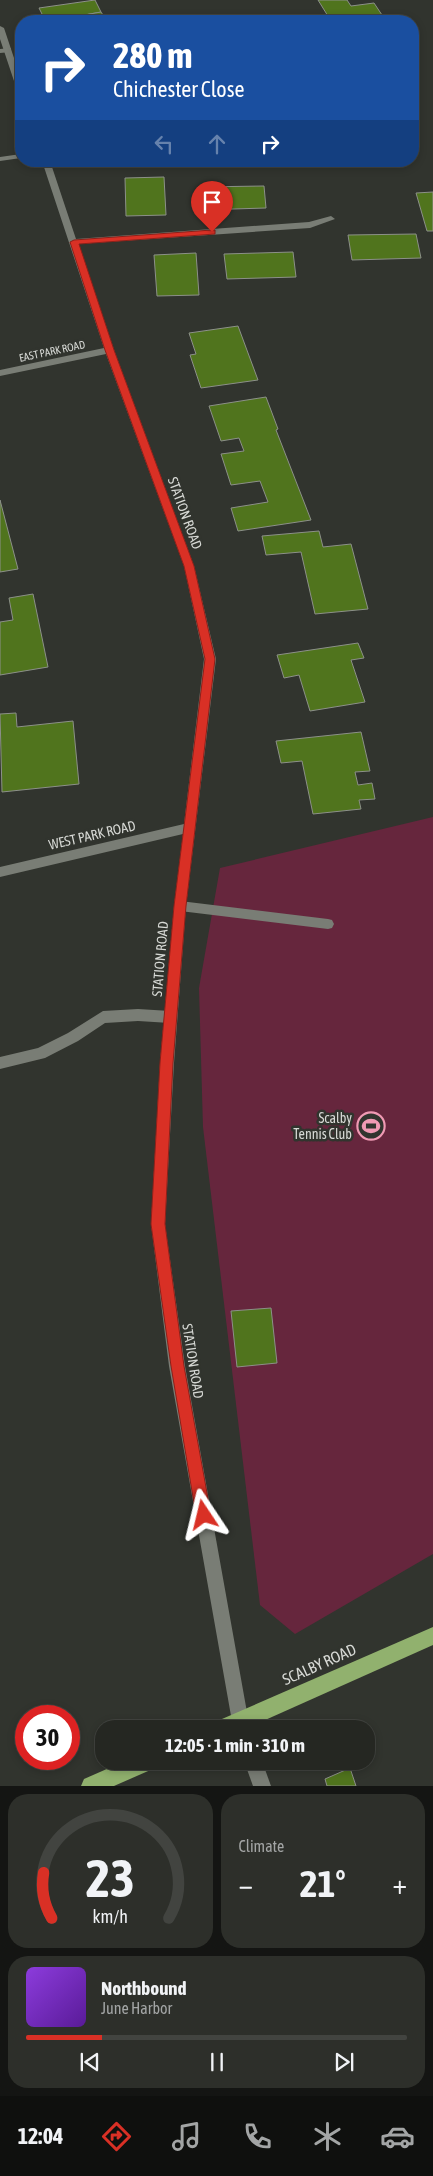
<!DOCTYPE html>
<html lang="en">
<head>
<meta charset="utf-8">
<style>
	body { margin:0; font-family:"Asap Condensed",sans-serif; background:#2d2f2a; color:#f1f3f6; height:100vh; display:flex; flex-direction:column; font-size:19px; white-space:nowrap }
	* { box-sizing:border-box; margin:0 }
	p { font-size:16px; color:#a3a5a5 }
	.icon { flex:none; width:28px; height:28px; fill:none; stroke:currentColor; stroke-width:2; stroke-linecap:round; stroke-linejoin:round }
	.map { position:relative; height:1786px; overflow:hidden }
	.panel { display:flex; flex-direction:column; gap:8px; padding:8px; background:#141513; flex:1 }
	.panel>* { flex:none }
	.top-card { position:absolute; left:15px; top:15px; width:404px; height:152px; border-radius:20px; box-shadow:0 2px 8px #0003,0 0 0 1px #424440; background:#1a4fa0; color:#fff; overflow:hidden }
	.speed { position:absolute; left:15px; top:1705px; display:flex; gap:10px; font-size:25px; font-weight:700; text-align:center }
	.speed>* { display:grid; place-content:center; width:65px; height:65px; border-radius:50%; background:#252722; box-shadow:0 2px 8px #0003,0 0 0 1px #424440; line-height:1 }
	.speed .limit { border:8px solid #d22; background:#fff; color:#111 }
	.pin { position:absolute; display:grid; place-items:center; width:42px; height:42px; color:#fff; margin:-51px -21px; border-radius:50% 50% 50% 0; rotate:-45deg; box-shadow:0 0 5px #0007 }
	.pin .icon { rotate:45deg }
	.me { position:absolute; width:55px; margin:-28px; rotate:350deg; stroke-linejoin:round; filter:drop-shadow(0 0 4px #0008) }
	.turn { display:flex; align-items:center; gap:18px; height:105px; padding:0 15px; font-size:22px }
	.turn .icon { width:65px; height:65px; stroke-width:2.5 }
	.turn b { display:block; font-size:35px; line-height:42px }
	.lanes { display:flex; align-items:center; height:48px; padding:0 15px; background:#0003; justify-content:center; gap:25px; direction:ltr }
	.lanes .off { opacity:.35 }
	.big { font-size:38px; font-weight:700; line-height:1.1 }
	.panel .tile { flex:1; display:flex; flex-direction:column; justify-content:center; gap:8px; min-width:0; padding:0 18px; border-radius:20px; background:#2d2f2a }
	.panel .dial { align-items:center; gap:0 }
	.dial svg { height:130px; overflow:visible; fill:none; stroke:#424440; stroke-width:7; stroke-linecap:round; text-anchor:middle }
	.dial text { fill:#f1f3f6; stroke:none }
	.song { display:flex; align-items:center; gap:15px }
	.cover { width:60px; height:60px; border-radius:8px; background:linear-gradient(135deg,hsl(270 70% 55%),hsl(270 70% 35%)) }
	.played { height:5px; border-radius:2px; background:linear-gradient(90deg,#d93025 20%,#424440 20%) }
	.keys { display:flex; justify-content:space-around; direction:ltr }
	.heat { display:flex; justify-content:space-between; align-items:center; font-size:28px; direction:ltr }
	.panel .tiles { flex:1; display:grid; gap:8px; grid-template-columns:1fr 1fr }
	.tile:last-child { grid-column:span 2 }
	.trip { position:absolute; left:95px; top:1720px; width:280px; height:50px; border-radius:20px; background:#252722; box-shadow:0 2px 8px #0003,0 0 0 1px #424440; font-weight:700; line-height:50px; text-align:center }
	.menu { display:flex; height:80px; justify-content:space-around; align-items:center; background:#0f100e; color:#a3a5a5 }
	.menu .icon { width:35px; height:35px }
	.menu .selected { color:#d93025 }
	.menu b { font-size:22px; color:#f1f3f6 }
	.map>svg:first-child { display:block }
	.green { fill:#66263d }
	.building { fill:#50741d; stroke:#8c9089 }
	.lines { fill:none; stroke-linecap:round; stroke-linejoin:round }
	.service { fill:#797d75; fill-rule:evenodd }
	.minor { fill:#797d75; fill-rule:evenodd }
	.trunk { fill:#91b16e; fill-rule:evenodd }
	.route { fill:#d93025; stroke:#8d1f18 }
	.labels { text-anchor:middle; stroke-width:5; stroke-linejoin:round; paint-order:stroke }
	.far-street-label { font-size:11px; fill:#d7d9d5; stroke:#31342e }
	.street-label { font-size:14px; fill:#d7d9d5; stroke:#31342e }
	.poi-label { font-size:14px; fill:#d7d9d5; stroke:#31342e; text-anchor:end }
	.near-street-label { font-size:16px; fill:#d7d9d5; stroke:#31342e }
</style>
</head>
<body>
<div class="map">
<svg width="433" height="1786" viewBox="0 0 433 1786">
	<rect width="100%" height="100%" fill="#31342e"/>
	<!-- green -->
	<polygon class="green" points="433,817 433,1554 295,1634 260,1605 203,1127 199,988 220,868"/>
	<!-- building -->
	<g class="building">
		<polygon points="95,0 101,12 51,21 48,15 43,16 39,8"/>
		<polygon points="318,0 347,0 351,6 374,3 386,21 331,21"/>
		<polygon points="101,12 107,21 51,21"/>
		<polygon points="164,177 166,215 126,216 125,178"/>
		<polygon points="264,186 266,208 200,210 198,187"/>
		<polygon points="433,192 433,231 427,231 416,193"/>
		<polygon points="416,234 421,258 352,260 348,235"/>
		<polygon points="293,252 296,277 227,279 224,254"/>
		<polygon points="196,253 199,295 157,296 154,255"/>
		<polygon points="238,326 258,380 201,388 190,355 196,354 189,333"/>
		<polygon points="266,397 278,429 276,430 311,520 238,531 231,508 268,502 260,481 231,485 221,454 244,451 239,438 221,441 209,406"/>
		<polygon points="0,500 18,569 0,572"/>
		<polygon points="319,531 323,547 351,544 368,609 315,614 301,552 266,555 262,536"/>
		<polygon points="33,594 48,667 0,675 0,622 13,620 9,598"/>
		<polygon points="358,643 364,658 351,660 365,702 310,711 299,675 284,678 277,655"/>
		<polygon points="16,713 17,727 73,721 79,784 2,792 0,714"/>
		<polygon points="361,732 370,771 355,772 358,785 372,783 375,799 359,800 361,809 313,814 302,761 281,763 276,741"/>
		<polygon points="271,1308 277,1363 237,1367 231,1311"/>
		<polygon points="350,1768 356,1786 327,1786 325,1779"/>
	</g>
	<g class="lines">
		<!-- service -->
		<g class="service">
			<polygon points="11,48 11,52 0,53 0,49"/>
			<polygon points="180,901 328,919 332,920 334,924 332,928 328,929 180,911 176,910 174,906 176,902"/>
			<polygon points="138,1009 170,1011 175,1013 177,1017 175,1021 170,1023 138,1021 105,1023 78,1041 45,1058 0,1069 0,1057 38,1048 68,1033 103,1011"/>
		</g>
		<!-- minor -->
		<g class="minor">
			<polygon points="0,26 4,28 21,79 21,92 17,90 0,39"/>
			<polygon points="21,154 21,158 0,161 0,157"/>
			<polygon points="42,161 50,161 76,239 309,222 331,216 335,219 310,228 78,244 114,350 194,566 216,659 186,906 174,1063 165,1224 185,1366 250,1729 234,1729 233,1727 169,1366 151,1224 160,1063 174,906 183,834 0,877 0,867 184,824 204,659 184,566 106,354 0,376 0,370 104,348"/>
			<polygon points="244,1761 262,1761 271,1786 253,1786"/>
		</g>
		<!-- trunk -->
		<g class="trunk">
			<polygon points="433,1627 433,1645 245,1729 213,1729 215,1722"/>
			<polygon points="125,1761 158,1761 155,1768 114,1786 81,1786 84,1779"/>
		</g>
	</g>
	<!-- route -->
	<polygon class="route" points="212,230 215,230 215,234 79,244 114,350 194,566 215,659 186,906 173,1063 165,1224 184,1366 211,1515 209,1520 204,1523 198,1520 196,1515 171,1366 151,1224 160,1063 174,906 205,659 184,566 105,350 70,242 74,240"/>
	<!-- icons -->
	<defs>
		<g id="stadium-ring" transform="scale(1.4375)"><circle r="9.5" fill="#31342e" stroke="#f09ab4" stroke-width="1.5"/><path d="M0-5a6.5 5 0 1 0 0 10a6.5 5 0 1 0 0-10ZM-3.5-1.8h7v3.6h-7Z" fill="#f09ab4"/></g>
	</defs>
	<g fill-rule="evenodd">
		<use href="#stadium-ring" x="371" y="1126"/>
	</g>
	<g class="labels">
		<!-- far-street labels -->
		<g class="far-street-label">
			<text transform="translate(52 351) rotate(-12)" y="4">EAST PARK ROAD</text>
		</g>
		<!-- street labels -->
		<g class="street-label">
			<text transform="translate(185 513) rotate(70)" y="5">STATION ROAD</text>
			<text transform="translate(92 835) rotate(-13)" y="5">WEST PARK ROAD</text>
			<text transform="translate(160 959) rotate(-85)" y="5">STATION ROAD</text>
			<text transform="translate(193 1361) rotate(81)" y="5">STATION ROAD</text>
		</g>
		<!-- poi labels -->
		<g class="poi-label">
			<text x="352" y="1123">Scalby<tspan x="352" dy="16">Tennis Club</tspan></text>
		</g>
		<!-- near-street labels -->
		<g class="near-street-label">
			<text transform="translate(319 1664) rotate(-24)" y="6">SCALBY ROAD</text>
		</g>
	</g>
</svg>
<div class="speed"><div class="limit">30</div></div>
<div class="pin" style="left:212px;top:232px;background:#d93025"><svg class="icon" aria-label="arrive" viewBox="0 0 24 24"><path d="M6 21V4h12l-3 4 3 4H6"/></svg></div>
<svg class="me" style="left:204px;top:1515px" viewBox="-20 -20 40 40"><path d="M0-17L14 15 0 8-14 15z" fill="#d93025" stroke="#fff" stroke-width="4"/></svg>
<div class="trip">12:05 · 1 min · 310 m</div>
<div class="top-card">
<div class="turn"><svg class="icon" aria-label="right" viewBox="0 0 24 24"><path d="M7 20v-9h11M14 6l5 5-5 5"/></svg><div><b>280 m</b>Chichester Close</div></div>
<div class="lanes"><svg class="icon off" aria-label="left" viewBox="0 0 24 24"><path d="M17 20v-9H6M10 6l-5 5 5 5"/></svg><svg class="icon off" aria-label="ahead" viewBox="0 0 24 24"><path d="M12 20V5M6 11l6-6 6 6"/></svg><svg class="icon" aria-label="right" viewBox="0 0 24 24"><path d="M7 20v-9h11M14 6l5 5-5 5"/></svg></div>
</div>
</div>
<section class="panel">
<div class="tiles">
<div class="tile dial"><svg viewBox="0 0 100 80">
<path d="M14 69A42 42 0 1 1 86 69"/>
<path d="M14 69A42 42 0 0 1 9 41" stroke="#d93025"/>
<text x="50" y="56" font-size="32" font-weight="700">23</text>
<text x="50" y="72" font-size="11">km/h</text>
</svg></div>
<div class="tile"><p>Climate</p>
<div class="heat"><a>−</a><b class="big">21°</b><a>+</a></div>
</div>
<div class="tile">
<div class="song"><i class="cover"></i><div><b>Northbound</b><p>June Harbor</p></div></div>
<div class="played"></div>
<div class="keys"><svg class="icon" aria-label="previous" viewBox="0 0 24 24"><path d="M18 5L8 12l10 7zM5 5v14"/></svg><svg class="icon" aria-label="pause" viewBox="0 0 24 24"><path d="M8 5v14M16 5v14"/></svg><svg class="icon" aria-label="next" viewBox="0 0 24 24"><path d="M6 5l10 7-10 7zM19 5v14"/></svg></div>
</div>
</div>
</section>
<nav class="menu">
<b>12:04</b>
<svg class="icon selected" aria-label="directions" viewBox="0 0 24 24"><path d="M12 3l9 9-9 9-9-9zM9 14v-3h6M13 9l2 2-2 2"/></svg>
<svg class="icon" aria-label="music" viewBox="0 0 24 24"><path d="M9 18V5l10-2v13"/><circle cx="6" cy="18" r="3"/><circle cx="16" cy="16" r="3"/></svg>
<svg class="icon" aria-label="phone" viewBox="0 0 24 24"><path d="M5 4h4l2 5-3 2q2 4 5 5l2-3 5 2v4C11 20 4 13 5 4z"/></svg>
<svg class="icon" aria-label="climate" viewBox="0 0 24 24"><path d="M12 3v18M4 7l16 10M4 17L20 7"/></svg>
<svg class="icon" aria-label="car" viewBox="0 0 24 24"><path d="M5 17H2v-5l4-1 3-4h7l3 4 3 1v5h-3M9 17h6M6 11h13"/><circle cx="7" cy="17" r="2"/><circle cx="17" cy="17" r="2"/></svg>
</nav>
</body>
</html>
